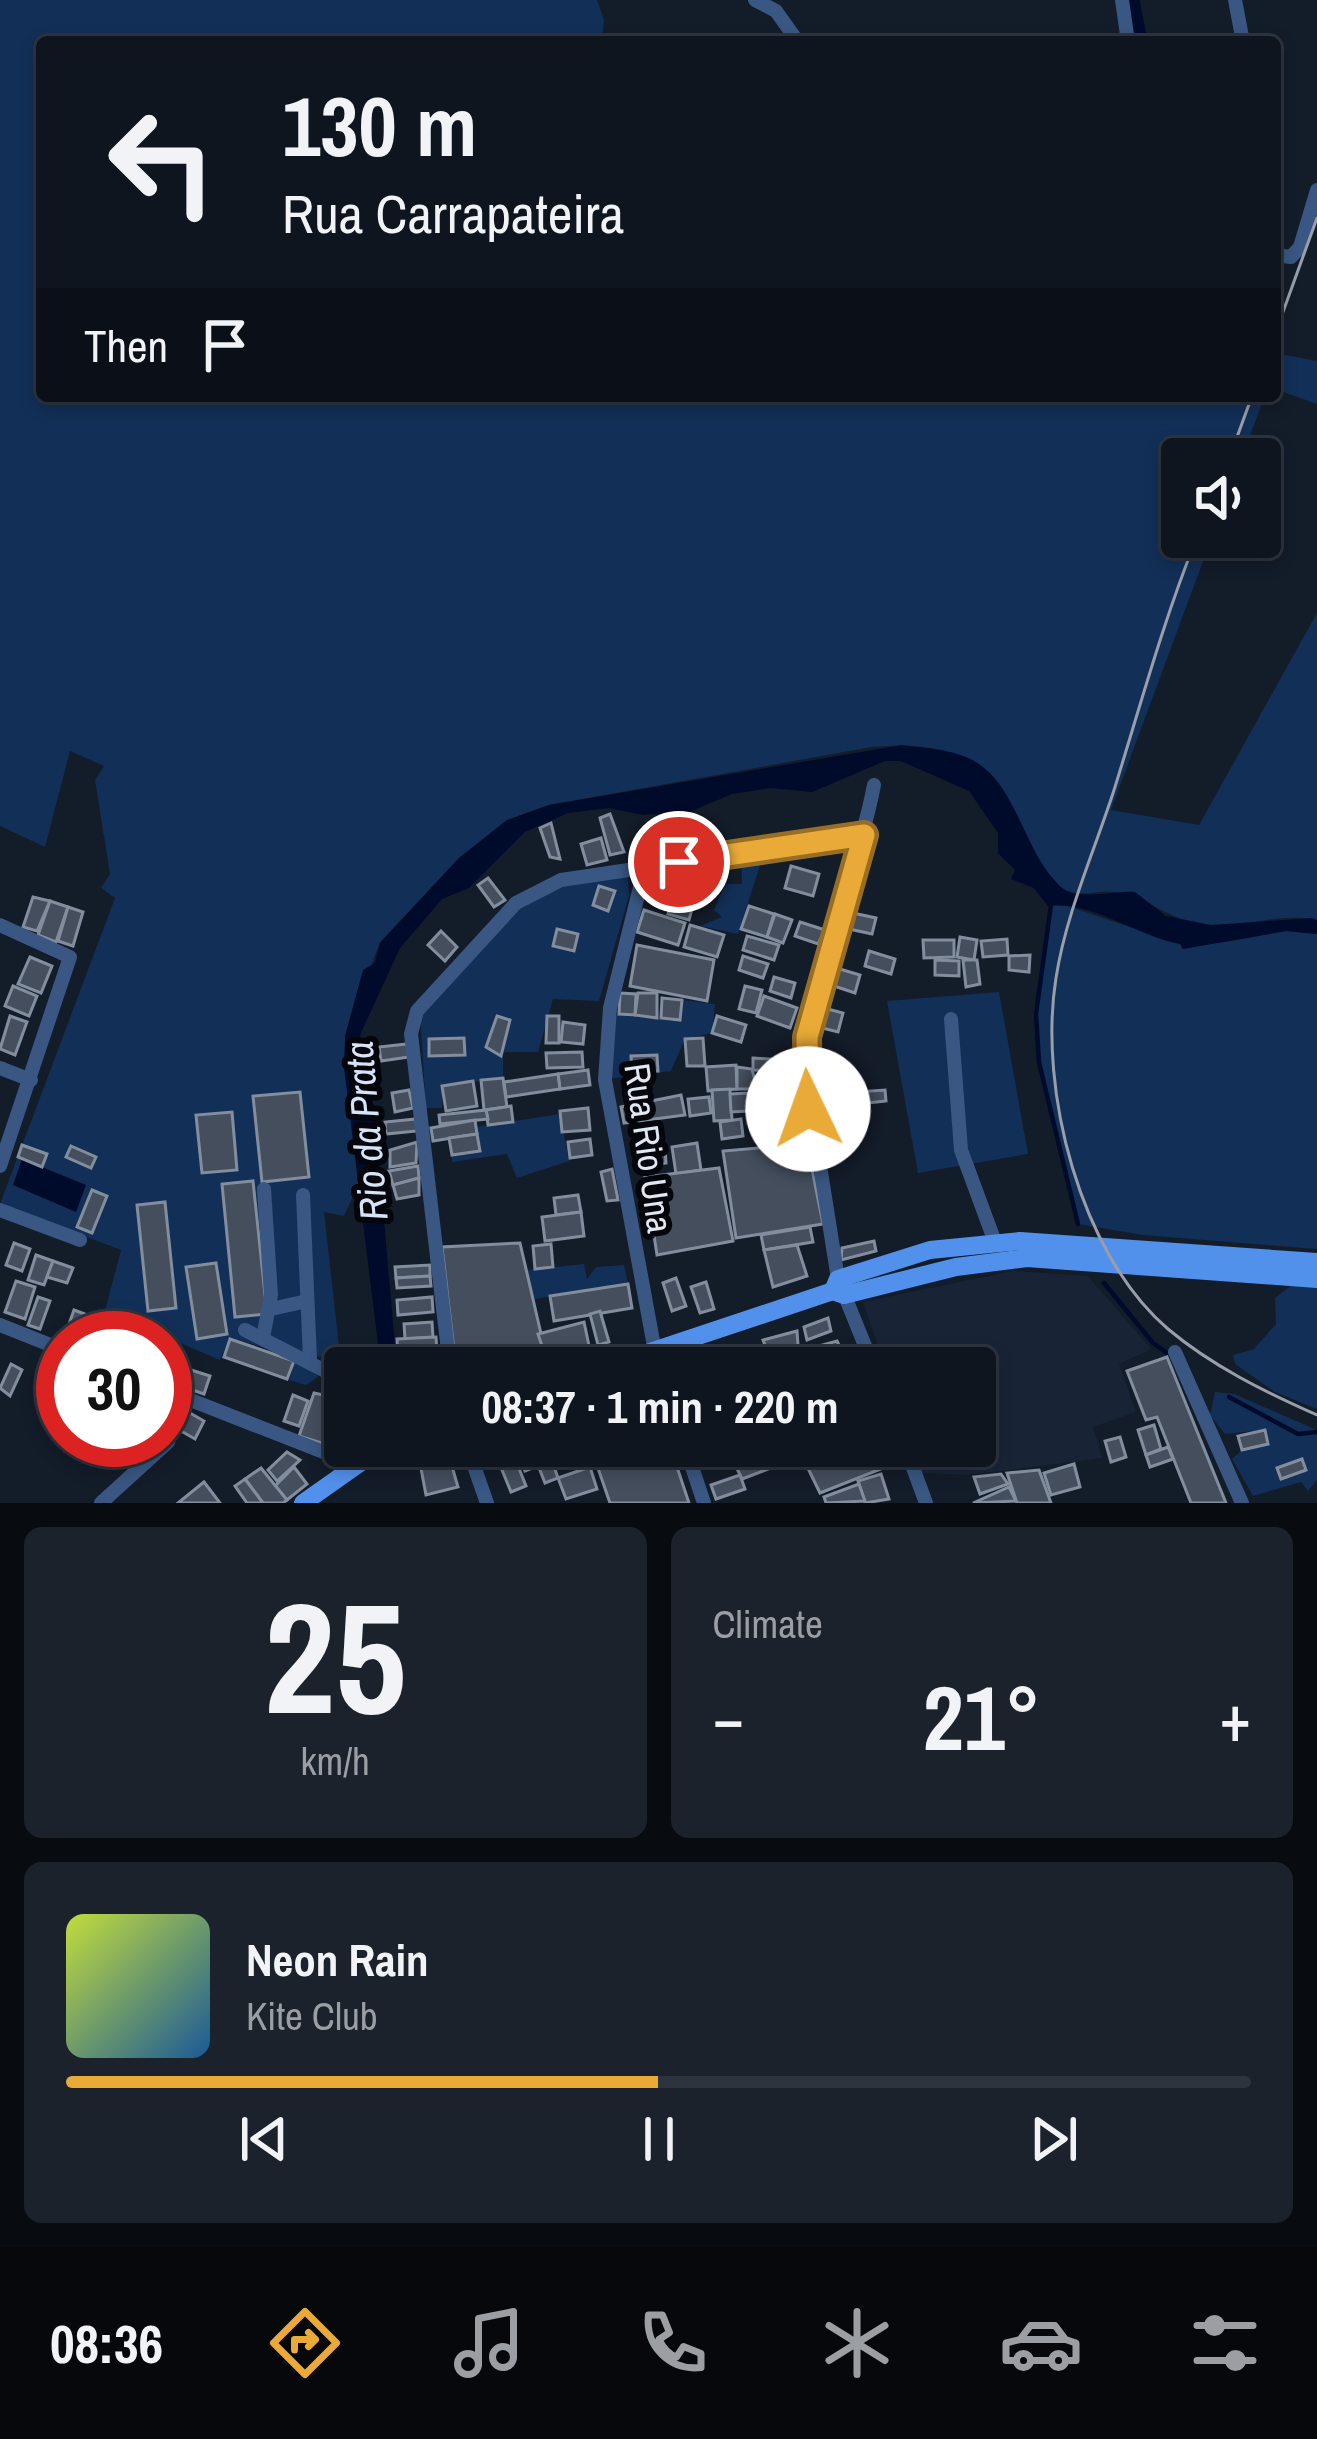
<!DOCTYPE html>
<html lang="en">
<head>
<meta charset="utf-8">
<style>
	body { margin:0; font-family:"Archivo Narrow",sans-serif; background:#1c222c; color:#f1f3f6; height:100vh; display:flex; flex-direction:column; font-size:45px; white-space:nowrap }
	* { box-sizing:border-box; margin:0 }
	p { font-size:39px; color:#9b9fa4 }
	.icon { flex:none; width:66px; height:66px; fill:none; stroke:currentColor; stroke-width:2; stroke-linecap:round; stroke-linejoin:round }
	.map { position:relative; height:1503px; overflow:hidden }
	.drawer { display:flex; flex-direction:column; gap:24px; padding:24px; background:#080c11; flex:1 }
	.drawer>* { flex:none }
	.top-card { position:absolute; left:36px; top:36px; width:1245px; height:366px; border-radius:12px; box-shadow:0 6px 18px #0003,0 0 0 3px #2e343d; background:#0e151f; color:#f1f3f6; overflow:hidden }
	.fabs { position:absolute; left:1161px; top:438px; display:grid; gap:24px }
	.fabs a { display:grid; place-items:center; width:120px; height:120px; border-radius:12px; background:#0e151f; box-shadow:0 6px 18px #0003,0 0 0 3px #2e343d; font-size:60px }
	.speed { position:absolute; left:36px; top:1311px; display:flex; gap:24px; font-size:60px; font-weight:700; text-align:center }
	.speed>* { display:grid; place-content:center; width:156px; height:156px; border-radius:50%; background:#0e151f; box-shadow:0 6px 18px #0003,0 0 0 3px #2e343d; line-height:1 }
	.speed .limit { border:18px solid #d22; background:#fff; color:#111 }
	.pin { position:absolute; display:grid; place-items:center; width:102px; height:102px; color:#fff; margin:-51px; border:6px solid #fff; border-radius:50%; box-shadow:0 3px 12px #0007 }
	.me { position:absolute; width:132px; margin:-66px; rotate:357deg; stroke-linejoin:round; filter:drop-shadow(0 0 9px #0008) }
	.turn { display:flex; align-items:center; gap:42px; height:252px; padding:0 48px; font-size:54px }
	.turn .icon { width:156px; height:156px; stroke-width:2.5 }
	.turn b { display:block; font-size:84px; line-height:102px }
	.then { display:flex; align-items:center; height:114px; padding:0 48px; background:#0003; gap:24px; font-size:45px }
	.big { font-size:90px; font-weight:700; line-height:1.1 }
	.drawer .widget { flex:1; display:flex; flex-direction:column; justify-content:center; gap:18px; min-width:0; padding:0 42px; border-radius:18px; background:#1c222c }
	.drawer .dial { align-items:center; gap:0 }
	.dial b { font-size:156px; line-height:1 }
	.song { display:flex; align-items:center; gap:36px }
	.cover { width:144px; height:144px; border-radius:18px; background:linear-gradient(135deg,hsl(70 70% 55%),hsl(210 70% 35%)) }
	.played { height:12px; border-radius:6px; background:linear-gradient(90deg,#eaaa38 50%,#2e343d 50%) }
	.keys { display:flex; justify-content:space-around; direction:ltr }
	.heat { display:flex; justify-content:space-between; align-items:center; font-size:66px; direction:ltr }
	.drawer .tiles { flex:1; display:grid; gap:24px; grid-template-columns:1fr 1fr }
	.widget:last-child { grid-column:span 2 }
	.trip { position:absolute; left:324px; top:1347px; width:672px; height:120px; border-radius:12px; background:#0e151f; box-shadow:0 6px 18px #0003,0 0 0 3px #2e343d; font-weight:700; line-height:120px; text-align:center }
	.menu { display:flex; height:192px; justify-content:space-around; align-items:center; background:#06080c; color:#9b9fa4 }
	.menu .icon { width:84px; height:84px }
	.menu .selected { color:#eaaa38 }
	.menu b { font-size:54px; color:#f1f3f6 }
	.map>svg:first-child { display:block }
	.built { fill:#182436 }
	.green { fill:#122f57 }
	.water { fill:#000a2a }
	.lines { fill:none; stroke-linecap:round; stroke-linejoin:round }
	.stream { stroke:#000a2a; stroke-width:4.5 }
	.canal { stroke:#000a2a; stroke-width:15 }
	.building { fill:#444e5d; stroke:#828d9e; stroke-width:3 }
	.minor { stroke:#395782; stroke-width:14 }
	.major { stroke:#5291eb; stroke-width:18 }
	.tram { stroke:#989faa; stroke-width:3 }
	.route-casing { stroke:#986e24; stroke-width:30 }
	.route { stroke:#eaaa38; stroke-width:21 }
	.labels { text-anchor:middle; stroke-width:12; stroke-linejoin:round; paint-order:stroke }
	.street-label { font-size:36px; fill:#e2e8f2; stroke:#04060b }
	.water-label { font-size:39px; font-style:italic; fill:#d7e4f7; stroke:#04060b }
</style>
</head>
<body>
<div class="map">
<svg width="1317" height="1503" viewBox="0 0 1317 1503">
	<rect width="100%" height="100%" fill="#131c29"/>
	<!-- built -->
	<polygon class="built" points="1013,1271 1088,1276 1151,1349 1119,1364 1136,1412 1093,1427 1102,1458 969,1475 921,1473 912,1446 975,1446 975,1368 886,1368 863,1302"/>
	<!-- green -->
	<g class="green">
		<path d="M0,0H597L604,20L602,42H42V396H1265L1241,459H1182V537H1212L1111,810L1199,825L1317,613V920C1282,913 1251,925 1216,926C1176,926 1153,899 1115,892C1099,889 1076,900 1061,887C1041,870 1027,841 1016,818C984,751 942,742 872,747L549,805L507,820L459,858L380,942L345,1036L359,1183L344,1216L324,1212L340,1355L315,1357L318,1377L306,1385L289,1380L296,1358L230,1337L220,1360L105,1311L121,1250L0,1204L115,898L101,888L110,874L95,780L104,766L70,751L45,847L0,826Z"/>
		<polygon points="1275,353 1317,361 1317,404 1275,389"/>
		<polygon points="780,850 776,863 761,862 738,934 700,926 722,917 714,910 725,884 742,884 741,855"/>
		<polygon points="628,876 629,896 599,1001 553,999 538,1052 503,1052 503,1078 442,1086 442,1108 426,1108 420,1014 517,908 582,878"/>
		<polygon points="1062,904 1180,944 1226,942 1286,931 1317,934 1317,1249 1143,1235 1078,1224 1039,1062 1036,1014 1051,906"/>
		<polygon points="999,992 1028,1154 918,1173 887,1001"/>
		<polygon points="682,1000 715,1004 712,1033 685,1039 671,1071 609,1079 614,1015 680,1021"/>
		<polygon points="560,1114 569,1161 517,1178 507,1154 452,1162 452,1155 480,1151 476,1127"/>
		<polygon points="584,1264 587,1279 596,1267 624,1265 628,1284 534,1299 525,1270"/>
		<polygon points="1293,1284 1317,1286 1317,1409 1275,1392 1235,1364 1233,1355 1254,1349 1276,1324 1275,1298"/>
		<polygon points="1215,1392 1234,1394 1317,1430 1317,1480 1308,1491 1301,1482 1253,1496 1232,1459 1242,1450 1268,1444 1265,1430 1225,1434 1210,1415"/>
	</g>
	<!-- water -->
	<g class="water">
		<path d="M902,745C926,749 955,749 976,762C1018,788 1024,853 1061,887C1078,902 1114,890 1135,892L1166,916L1211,925L1312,918L1317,920V934L1286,931L1183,949L1180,944C1136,936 1094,901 1048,906L1034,888L1011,879L1015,870L998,853V833L969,791L901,761H885L812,792L770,788L732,794L689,812L643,815L609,808L568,813L525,832L469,888L442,899L400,948L360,1035L374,1108L397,1368H381L344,1068L345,1036L363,970L375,963L380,943L459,858L507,820L549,805Z"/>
		<polygon points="22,1159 86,1185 76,1212 13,1185"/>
	</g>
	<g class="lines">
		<!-- stream -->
		<g class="stream">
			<polyline points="1051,905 1036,1014 1039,1062 1078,1224"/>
			<polyline points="1104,1283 1153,1343 1167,1353"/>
			<polyline points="1229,1397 1298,1434 1317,1432"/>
		</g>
		<!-- canal -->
		<polyline class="canal" points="1132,0 1140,42"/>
	</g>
	<!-- building -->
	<g class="building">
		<polygon points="610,814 624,852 610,855 600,818"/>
		<polygon points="551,823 560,859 550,857 540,828"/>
		<polygon points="601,838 607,860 587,865 581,844"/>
		<polygon points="791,866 819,874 813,896 785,888"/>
		<polygon points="655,875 672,880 666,900 648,895"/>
		<polygon points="488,878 505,900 494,907 478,885"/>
		<polygon points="677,881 698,887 689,920 668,914"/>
		<polygon points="599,886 615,891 608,911 593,905"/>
		<polygon points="33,897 50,901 37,931 23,927"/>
		<polygon points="50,901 68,907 56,942 38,935"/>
		<polygon points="749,906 774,914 767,937 741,929"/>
		<polygon points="68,907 83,912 73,946 58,941"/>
		<polygon points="644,910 685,923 678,945 637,932"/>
		<polygon points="853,913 876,918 872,934 849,929"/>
		<polygon points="775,914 792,920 783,943 767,937"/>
		<polygon points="800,922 825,930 818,944 795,936"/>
		<polygon points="690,925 724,935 717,957 684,947"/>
		<polygon points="557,929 578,934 574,951 553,946"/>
		<polygon points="441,931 457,947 445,961 428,945"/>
		<polygon points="747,936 779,945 774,960 743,950"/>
		<polygon points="960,937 977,940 974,960 957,957"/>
		<polygon points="1007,939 1008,955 983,957 981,941"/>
		<polygon points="923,940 954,940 954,957 924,958"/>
		<polygon points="637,945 714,960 707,1001 630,986"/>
		<polygon points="869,951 895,959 891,974 865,966"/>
		<polygon points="1030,955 1029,972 1009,970 1009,956"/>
		<polygon points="743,956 768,964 763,978 739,970"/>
		<polygon points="30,957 52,966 41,993 18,984"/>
		<polygon points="935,960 959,961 959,976 935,975"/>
		<polygon points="963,960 977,960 980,984 966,987"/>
		<polygon points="833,967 860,975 855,993 828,984"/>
		<polygon points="774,977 795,983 791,998 770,991"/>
		<polygon points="13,986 37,996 29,1016 5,1006"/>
		<polygon points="745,986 762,990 756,1013 739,1009"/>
		<polygon points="620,993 636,994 635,1015 619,1014"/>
		<polygon points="638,993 657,993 657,1018 635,1015"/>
		<polygon points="764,996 797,1008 790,1028 757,1016"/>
		<polygon points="662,998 682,1000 680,1020 661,1018"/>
		<polygon points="824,1008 843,1013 838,1032 818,1027"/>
		<polygon points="10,1016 27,1022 15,1055 0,1049"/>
		<polygon points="497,1016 510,1020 501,1056 486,1047"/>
		<polygon points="547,1016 559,1016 559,1043 546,1043"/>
		<polygon points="717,1016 746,1025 741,1042 712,1033"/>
		<polygon points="563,1022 585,1025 583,1044 561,1042"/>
		<polygon points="464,1038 465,1055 429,1056 429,1039"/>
		<polygon points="703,1038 705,1066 687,1066 685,1039"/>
		<polygon points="407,1044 409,1057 381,1061 379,1047"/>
		<polygon points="582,1052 583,1067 547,1068 546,1053"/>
		<polygon points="657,1055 658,1071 632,1072 631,1056"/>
		<polygon points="753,1058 784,1060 782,1071 753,1070"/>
		<polygon points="836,1061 837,1070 826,1071 829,1080 813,1081 811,1062"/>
		<polygon points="736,1065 737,1089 708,1091 706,1067"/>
		<polygon points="737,1067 752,1069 757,1089 737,1089"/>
		<polygon points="588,1070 590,1085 560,1089 558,1074"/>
		<polygon points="558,1074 560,1089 506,1097 504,1082"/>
		<polygon points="503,1078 507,1107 484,1110 481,1080"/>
		<polygon points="838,1079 840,1095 814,1097 813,1081"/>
		<polygon points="473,1081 477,1106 446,1111 442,1086"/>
		<polygon points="730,1089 732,1120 714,1121 712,1090"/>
		<polygon points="409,1090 413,1108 395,1112 392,1093"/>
		<polygon points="885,1090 886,1101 858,1104 857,1092"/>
		<polygon points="300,1092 309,1177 262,1182 253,1096"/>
		<polygon points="748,1093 749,1111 731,1112 730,1094"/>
		<polygon points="681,1095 685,1115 624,1123 621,1107"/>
		<polygon points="709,1097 711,1113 690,1116 688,1099"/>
		<polygon points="511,1106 513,1122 488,1125 486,1110"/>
		<polygon points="588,1108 590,1130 562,1132 560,1111"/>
		<polygon points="486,1110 488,1119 440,1124 439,1115"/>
		<polygon points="232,1112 237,1170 202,1173 196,1115"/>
		<polygon points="416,1119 417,1131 386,1134 385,1122"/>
		<polygon points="741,1119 743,1136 722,1139 720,1122"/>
		<polygon points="475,1120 477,1134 433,1141 431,1128"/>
		<polygon points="803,1124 805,1138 772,1144 770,1129"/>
		<polygon points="477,1134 480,1151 452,1155 449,1138"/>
		<polygon points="590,1139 592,1155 570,1158 568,1142"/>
		<polygon points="417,1142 416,1163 390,1167 390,1150"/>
		<polygon points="697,1143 701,1170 676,1174 672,1147"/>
		<polygon points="807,1144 823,1224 736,1238 723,1151"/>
		<polygon points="22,1145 47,1154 42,1167 18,1157"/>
		<polygon points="71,1146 96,1157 91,1168 66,1157"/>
		<polygon points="665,1148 666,1163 644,1166 642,1151"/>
		<polygon points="418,1166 419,1178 393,1185 389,1171"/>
		<polygon points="719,1168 733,1241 657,1255 645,1177"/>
		<polygon points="612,1169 618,1200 607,1201 601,1172"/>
		<polygon points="419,1178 419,1195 397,1199 393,1185"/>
		<polygon points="253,1181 267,1314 235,1317 222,1184"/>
		<polygon points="92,1190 107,1196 92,1233 77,1227"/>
		<polygon points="578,1195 581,1212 556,1215 554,1198"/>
		<polygon points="165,1202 176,1308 148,1311 137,1205"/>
		<polygon points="581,1212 584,1236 545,1241 542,1217"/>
		<polygon points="810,1227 813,1242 764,1250 761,1235"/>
		<polygon points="874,1241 876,1251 841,1260 842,1248"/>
		<polygon points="14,1243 30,1249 22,1271 6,1265"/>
		<polygon points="520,1243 548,1364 456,1368 442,1247"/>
		<polygon points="551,1244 553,1267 535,1269 533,1246"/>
		<polygon points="797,1245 807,1276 773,1287 764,1250"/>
		<polygon points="36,1255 53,1261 44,1285 28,1280"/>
		<polygon points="53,1261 73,1268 67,1283 47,1277"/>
		<polygon points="216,1263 227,1334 197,1339 186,1267"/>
		<polygon points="430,1265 430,1276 396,1278 395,1267"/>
		<polygon points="430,1276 431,1286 397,1288 396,1278"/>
		<polygon points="676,1278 686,1306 672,1311 663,1283"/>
		<polygon points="16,1281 35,1287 25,1319 5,1312"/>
		<polygon points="706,1282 714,1309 700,1313 691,1287"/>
		<polygon points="628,1284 632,1308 554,1321 550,1296"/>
		<polygon points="38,1297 50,1301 40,1329 28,1325"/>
		<polygon points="432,1297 433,1312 398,1315 397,1300"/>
		<polygon points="74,1310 90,1316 82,1338 64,1338"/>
		<polygon points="600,1311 609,1342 598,1345 590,1314"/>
		<polygon points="828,1318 831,1331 807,1340 804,1327"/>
		<polygon points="432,1322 433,1337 405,1339 404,1324"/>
		<polygon points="584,1322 591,1355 548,1364 538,1334"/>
		<polygon points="797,1331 798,1345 768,1353 763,1340"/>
		<polygon points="436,1337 437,1352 398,1355 397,1339"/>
		<polygon points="230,1339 294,1361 287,1379 224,1357"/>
		<polygon points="837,1341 843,1353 797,1368 793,1353"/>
		<polygon points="1167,1357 1226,1503 1191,1503 1157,1417 1146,1420 1127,1371"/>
		<polygon points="167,1362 184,1368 176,1389 165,1385"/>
		<polygon points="11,1364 22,1370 10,1396 0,1388"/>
		<polygon points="55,1365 63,1368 60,1397 46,1393"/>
		<polygon points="188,1369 210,1376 204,1394 181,1386"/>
		<polygon points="314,1393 338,1398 345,1407 331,1446 299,1436"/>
		<polygon points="293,1395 308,1401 299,1426 284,1421"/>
		<polygon points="190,1413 204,1421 195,1439 181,1431"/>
		<polygon points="1154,1425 1161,1449 1146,1455 1138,1430"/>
		<polygon points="1265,1430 1268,1444 1242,1450 1238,1436"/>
		<polygon points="1120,1437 1126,1457 1111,1462 1105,1441"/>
		<polygon points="510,1446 526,1486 511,1492 493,1448"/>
		<polygon points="530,1446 538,1466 525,1471 516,1449"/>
		<polygon points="598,1446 670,1446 689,1503 610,1503 591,1448"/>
		<polygon points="733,1446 799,1446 802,1456 742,1479 727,1448"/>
		<polygon points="819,1446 877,1446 886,1467 820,1493 802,1456"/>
		<polygon points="1168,1447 1173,1459 1150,1467 1146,1455"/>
		<polygon points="548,1450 558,1478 545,1483 534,1455"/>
		<polygon points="287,1452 300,1460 277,1481 268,1470"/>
		<polygon points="449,1456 458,1487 426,1495 420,1463"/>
		<polygon points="1302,1459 1306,1470 1281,1479 1277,1468"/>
		<polygon points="1074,1464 1080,1487 1051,1495 1044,1473"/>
		<polygon points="294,1467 307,1484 287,1500 275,1486"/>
		<polygon points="590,1467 597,1489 566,1499 558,1478"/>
		<polygon points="261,1468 287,1500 283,1503 263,1503 245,1479"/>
		<polygon points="1039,1470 1051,1503 1017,1503 1007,1473"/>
		<polygon points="881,1474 889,1499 865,1503 858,1481"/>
		<polygon points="1001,1474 1008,1484 980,1494 974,1477"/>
		<polygon points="740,1475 745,1489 716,1499 711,1485"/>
		<polygon points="245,1479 263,1503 247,1503 235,1486"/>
		<polygon points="204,1482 220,1503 178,1503"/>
		<polygon points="859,1484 865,1501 826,1503 824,1497"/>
		<polygon points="1009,1487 1016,1501 973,1503"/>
	</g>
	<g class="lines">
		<!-- minor -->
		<g class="minor">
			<polyline points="755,0 776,11 798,42"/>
			<polyline points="1122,0 1128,42"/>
			<polyline points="1235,0 1243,42"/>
			<polyline points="1275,255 1291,257 1300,247 1317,190"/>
			<path d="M874,785C857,875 805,982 805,1071L838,1279L874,1368"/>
			<polyline points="645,867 610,1008 605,1080 658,1368"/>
			<polyline points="0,925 70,957 0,1166"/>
			<polyline points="951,1019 961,1150 995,1242"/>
			<polyline points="0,1068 31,1080"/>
			<polyline points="303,1195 310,1360"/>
			<polyline points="0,1210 80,1240"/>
			<polyline points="271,1309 307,1301"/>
			<polyline points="0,1325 63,1350"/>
			<polyline points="245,1330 345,1381"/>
			<polyline points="263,1338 271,1295 264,1189"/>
			<polyline points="1175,1352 1242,1503"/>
			<polyline points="450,1368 411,1034 417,1011 516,903 561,880 864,835"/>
			<polyline points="165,1390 354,1464"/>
			<polyline points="467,1446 487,1503"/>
			<polyline points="685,1446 704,1503"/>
			<polyline points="905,1446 926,1503"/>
			<polyline points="101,1503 168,1442 183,1397"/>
		</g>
		<!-- major -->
		<g class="major">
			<polyline points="833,1291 838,1279 930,1250 1020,1241 1317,1262"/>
			<polyline points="602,1368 833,1291 844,1295 956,1267 1027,1258 1317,1279"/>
			<polyline points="303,1503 384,1446"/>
		</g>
		<!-- tram -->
		<g class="tram">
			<polyline points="1275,334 1317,218"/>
			<polyline points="1229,459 1252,396"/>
			<path d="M1197,537C1164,619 1141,703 1115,787C1095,850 1066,913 1056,978C1038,1089 1080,1254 1168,1329C1212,1366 1265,1392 1317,1415"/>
		</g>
	</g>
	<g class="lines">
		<!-- route casing -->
		<g class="route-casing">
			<polyline id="route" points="679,862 864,835 807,1037 808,1109"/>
		</g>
		<!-- route -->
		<use href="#route" class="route"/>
	</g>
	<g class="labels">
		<!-- street labels -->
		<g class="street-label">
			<text transform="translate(649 1148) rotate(82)" y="13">Rua Rio Una</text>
		</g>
		<!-- water labels -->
		<g class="water-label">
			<text transform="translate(366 1131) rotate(-95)" y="14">Rio da Prata</text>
		</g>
	</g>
</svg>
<div class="fabs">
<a><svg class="icon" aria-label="sound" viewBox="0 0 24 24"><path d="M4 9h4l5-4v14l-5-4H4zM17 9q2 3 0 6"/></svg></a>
</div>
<div class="speed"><div class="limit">30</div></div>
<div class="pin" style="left:679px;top:862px;background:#d93025"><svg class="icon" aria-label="arrive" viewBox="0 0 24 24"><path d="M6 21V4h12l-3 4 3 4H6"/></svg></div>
<svg class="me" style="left:808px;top:1109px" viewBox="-20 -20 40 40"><circle r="19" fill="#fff"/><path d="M0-13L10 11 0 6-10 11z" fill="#eaaa38"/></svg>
<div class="trip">08:37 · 1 min · 220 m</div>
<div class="top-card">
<div class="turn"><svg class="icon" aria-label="left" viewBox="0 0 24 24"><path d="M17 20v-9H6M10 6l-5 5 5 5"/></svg><div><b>130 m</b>Rua Carrapateira</div></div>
<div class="then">Then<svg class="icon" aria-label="arrive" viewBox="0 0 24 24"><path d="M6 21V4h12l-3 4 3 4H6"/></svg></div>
</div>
</div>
<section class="drawer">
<div class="tiles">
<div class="widget dial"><b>25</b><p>km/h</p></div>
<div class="widget"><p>Climate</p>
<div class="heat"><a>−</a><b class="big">21°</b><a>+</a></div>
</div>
<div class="widget">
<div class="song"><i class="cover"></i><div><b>Neon Rain</b><p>Kite Club</p></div></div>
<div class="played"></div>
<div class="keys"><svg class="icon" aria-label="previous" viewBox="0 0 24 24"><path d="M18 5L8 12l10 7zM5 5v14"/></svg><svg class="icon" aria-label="pause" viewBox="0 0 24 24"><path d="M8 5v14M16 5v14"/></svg><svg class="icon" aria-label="next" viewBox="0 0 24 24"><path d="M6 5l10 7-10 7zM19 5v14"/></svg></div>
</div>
</div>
</section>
<nav class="menu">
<b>08:36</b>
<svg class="icon selected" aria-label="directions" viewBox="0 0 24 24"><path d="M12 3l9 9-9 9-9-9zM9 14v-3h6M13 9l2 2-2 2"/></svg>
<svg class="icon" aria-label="music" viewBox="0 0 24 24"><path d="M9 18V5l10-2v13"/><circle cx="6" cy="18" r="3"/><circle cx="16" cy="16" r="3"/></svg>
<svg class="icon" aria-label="phone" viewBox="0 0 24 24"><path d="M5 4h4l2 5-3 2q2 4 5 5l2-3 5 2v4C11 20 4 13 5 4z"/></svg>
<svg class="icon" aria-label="climate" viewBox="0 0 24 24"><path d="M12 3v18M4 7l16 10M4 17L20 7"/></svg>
<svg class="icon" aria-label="car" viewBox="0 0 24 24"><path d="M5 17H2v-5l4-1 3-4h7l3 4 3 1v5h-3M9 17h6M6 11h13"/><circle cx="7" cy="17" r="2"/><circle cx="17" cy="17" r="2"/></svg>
<svg class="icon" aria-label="filters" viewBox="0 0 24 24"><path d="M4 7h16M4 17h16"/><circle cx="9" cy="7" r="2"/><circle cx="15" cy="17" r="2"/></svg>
</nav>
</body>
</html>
